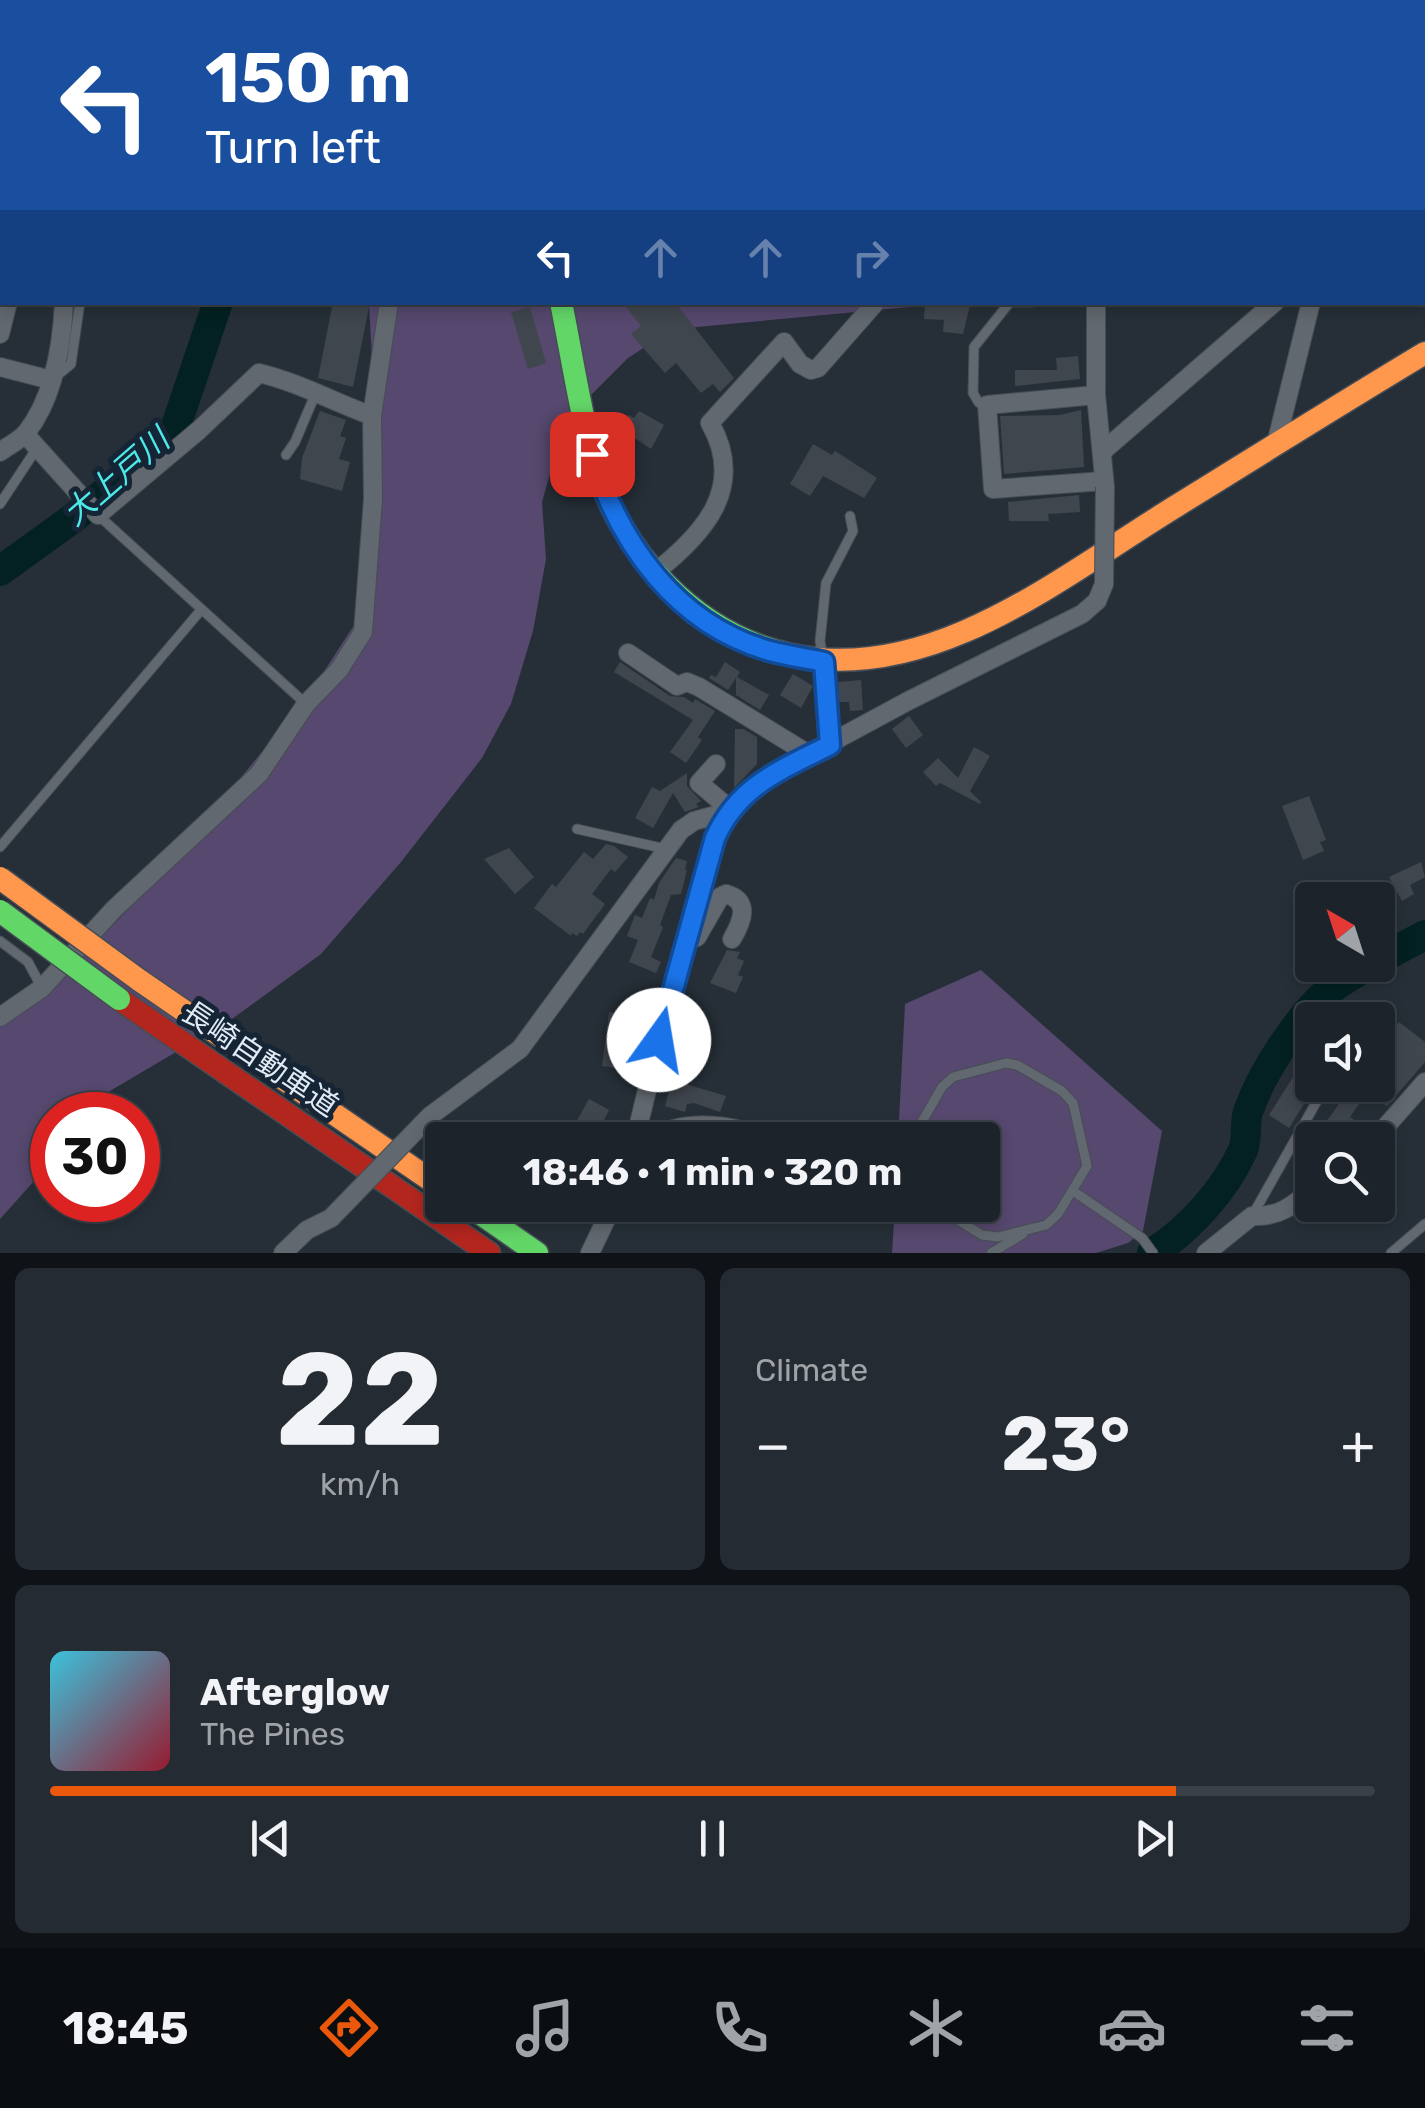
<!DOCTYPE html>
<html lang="en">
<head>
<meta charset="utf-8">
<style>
	body { margin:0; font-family:Rubik,"Noto Sans JP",sans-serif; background:#252b32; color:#f1f3f6; height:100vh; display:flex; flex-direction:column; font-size:38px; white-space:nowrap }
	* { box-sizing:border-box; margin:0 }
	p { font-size:32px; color:#a0a4a8 }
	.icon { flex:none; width:55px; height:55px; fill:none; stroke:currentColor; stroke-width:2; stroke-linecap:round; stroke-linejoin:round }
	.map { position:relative; height:1253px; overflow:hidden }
	.sheet { display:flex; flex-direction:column; gap:15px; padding:15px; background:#0f1317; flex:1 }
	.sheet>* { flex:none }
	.banner { position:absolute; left:0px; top:0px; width:1425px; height:305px; box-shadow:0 5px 15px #0003,0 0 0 2px #3a4047; background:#1a4fa0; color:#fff; overflow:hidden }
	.needle { width:65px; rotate:321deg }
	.fabs { position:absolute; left:1295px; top:882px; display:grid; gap:20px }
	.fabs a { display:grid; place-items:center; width:100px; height:100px; border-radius:10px; background:#1c232a; box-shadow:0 5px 15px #0003,0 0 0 2px #3a4047; font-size:50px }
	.speed { position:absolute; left:30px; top:1092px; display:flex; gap:20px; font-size:50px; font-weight:700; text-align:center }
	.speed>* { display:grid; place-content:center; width:130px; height:130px; border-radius:50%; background:#1c232a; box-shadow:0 5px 15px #0003,0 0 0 2px #3a4047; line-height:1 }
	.speed .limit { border:15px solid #d22; background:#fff; color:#111 }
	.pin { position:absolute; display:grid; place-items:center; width:85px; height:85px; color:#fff; margin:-42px; border-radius:20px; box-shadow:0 5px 15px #0006 }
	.me { position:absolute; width:110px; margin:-55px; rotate:13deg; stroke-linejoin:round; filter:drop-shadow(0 0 8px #0008) }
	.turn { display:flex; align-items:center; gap:35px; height:210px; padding:0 40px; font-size:45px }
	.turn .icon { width:130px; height:130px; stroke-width:2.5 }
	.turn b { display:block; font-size:70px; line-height:85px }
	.lanes { display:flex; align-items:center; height:95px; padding:0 40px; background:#0003; justify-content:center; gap:50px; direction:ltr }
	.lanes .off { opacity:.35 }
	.big { font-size:75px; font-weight:700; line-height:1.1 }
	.sheet .widget { flex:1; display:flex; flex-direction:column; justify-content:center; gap:15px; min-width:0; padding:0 35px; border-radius:15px; background:#252b32 }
	.sheet .dial { align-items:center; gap:0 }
	.dial b { font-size:130px; line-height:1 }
	.song { display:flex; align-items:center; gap:30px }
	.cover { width:120px; height:120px; border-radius:15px; background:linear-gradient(135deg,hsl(190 70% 55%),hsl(350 70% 35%)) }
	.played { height:10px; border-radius:5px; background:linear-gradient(90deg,#ea580c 85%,#3a4047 85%) }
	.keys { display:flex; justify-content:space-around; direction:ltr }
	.heat { display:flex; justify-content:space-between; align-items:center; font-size:55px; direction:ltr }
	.sheet .tiles { flex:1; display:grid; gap:15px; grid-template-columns:1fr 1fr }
	.widget:last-child { grid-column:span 2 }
	.trip { position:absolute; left:425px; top:1122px; width:575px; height:100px; border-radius:10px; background:#1c232a; box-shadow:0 5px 15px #0003,0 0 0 2px #3a4047; font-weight:700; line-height:100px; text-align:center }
	.tab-bar { display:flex; height:160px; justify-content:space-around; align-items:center; background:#0b0e11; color:#a0a4a8 }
	.tab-bar .icon { width:70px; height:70px }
	.tab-bar .on { color:#ea580c }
	.tab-bar b { font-size:45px; color:#f1f3f6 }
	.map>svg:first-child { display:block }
	.green { fill:#56486e }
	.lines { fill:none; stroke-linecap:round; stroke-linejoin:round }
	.river { stroke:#032122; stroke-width:30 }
	.building { fill:#40464e }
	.street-tunnel { stroke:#424b54; stroke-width:18; stroke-dasharray:18 9; stroke-linecap:butt }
	.lane-casing { stroke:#464d55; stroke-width:11 }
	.street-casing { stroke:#464d55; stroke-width:20 }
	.fast-casing { stroke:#464d55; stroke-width:25 }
	.slow-casing { stroke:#464d55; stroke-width:25 }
	.jam-casing { stroke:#464d55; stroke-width:25 }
	.lane { stroke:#62686f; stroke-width:9 }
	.street { stroke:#62686f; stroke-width:18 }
	.fast { stroke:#63d668; stroke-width:22 }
	.slow { stroke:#ff974d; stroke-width:22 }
	.jam { stroke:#b3261e; stroke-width:22 }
	.street-bridge-casing { stroke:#464d55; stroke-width:20; stroke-linecap:butt }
	.fast-bridge-casing { stroke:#464d55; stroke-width:25; stroke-linecap:butt }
	.slow-bridge-casing { stroke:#464d55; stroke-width:25; stroke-linecap:butt }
	.street-bridge { stroke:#62686f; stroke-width:18 }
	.fast-bridge { stroke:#63d668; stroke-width:22 }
	.slow-bridge { stroke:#ff974d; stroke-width:22 }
	.route-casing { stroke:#114b97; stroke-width:25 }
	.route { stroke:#1a73e8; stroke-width:18 }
	.labels { text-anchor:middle; stroke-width:10; stroke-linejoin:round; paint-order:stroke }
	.street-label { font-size:30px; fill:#e0ebf5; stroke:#152535 }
	.water-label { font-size:32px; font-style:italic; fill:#4ce9e7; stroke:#152535 }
</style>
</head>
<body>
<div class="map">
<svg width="1425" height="1253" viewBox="0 0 1425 1253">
	<rect width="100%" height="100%" fill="#262f38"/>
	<!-- green -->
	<g class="green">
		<polygon points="369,303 914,303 909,307 697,327 662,336 628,358 590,396 556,452 542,502 546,559 533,631 511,704 482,758 401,862 321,954 232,1019 93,1101 84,1115 52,1115 52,1161 0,1219 0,1027 52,989 170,865 312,690 356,622 374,397"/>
		<polygon points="981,970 1162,1131 1143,1231 1128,1243 1096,1253 892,1253 895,1205 982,1205 982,1140 898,1140 905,1004"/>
	</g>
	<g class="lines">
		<!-- river -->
		<g class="river">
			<polyline points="300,2 301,0"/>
			<polyline points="0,571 72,519 158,450 176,426 218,302"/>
			<polyline points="1378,960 1425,935"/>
			<path d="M1152,1253C1189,1230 1225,1190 1243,1150C1248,1138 1244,1124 1248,1112C1261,1074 1295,1022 1324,995C1336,983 1355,974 1369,965"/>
		</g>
	</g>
	<!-- building -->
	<g class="building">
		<polygon points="333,302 370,302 353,387 318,378"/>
		<polygon points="622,302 675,302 734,378 720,392 713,384 701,393 676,363 665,373 631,334 641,326"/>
		<polygon points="925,302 970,305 963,334 943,332 944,320 924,319"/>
		<polygon points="530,307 546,363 528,369 511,312"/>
		<polygon points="1078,356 1080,379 1015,386 1015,370 1057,370 1056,358"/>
		<polygon points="1081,410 1084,467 1004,474 1000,416 1060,415"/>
		<polygon points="320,411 346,420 340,436 346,438 339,459 350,462 342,491 300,479 302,458"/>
		<polygon points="639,411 664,425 651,449 621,429 629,415 634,418"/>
		<polygon points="813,444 832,455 835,451 877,478 864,498 823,476 810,496 790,484"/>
		<polygon points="1079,495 1080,512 1048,514 1049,521 1009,521 1008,502"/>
		<polygon points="620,662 670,696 684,697 693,703 695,699 715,711 698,737 702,740 686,763 670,752 693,720 614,672"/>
		<polygon points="725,662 740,672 737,677 769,695 760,710 736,695 736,678 728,690 709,678 711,675 716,677"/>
		<polygon points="793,674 813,686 801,708 780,695"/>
		<polygon points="861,680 863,710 850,711 849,702 839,702 838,682"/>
		<polygon points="909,716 923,735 906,748 892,729"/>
		<polygon points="735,729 743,729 757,737 757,764 734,788"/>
		<polygon points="974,747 990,756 970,791 981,802 980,804 940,783 936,786 923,772 938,758 958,778"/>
		<polygon points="687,773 687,786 701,801 696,804 699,807 685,812 673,793 653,828 635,818 652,787 660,791"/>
		<polygon points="1309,796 1326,840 1320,842 1324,851 1303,860 1282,806"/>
		<polygon points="606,844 614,846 628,857 615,872 611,869 592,894 605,904 583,934 580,932 577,936 572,933 571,936 534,908 552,884 556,887 584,852 593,859"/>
		<polygon points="509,848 534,877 515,894 484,859"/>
		<polygon points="676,858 687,861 685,870 687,870 681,894 671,895 660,925 663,927 651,957 661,962 656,973 629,962 638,940 627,936 635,915 642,918 650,898 654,900 659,883"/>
		<polygon points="1421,862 1425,877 1410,885 1414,894 1402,901 1389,877"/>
		<polygon points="727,950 740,952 737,958 744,961 738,975 743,977 736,993 710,983"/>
		<polygon points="609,1012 626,1014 617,1068 602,1066"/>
		<polygon points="1399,1022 1425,1042 1425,1062 1387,1106 1355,1085 1378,1085 1378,1050"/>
		<polygon points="1312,1047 1312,1091 1289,1128 1269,1115"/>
		<polygon points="672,1080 726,1096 720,1112 694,1103 687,1104 685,1112 665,1106"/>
		<polygon points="1352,1085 1366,1094 1350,1117 1356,1121 1340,1140 1322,1128"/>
		<polygon points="589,1099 609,1110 603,1122 615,1128 608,1140 597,1140 575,1124"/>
	</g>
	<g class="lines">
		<!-- street-tunnel -->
		<polyline class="street-tunnel" points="443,2 443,0"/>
		<!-- lane casing -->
		<g class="lane-casing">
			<g id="lane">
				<polyline points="176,2 177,0"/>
				<polyline points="1422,232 1425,234"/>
				<polyline points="0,242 2,243"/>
				<polyline points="1013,302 1032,302"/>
				<polyline points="53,379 71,364 80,302"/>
				<polyline points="987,405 979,403 973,393 974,347 1010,302"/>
				<polyline points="286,455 295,442 315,395"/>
				<polyline points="0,504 37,448"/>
				<polyline points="98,515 306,704"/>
				<polyline points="823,659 820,641 826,583 853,531 850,516"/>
				<polyline points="577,829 666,849"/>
				<polyline points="0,847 201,610"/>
				<polyline points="0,941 28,962 42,988"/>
				<path d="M646,1140C670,1115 716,1119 747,1127"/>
				<polyline points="914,1140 915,1134 942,1087 953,1077 1006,1063 1017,1065 1062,1091 1073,1103 1087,1166 1058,1214 1046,1225 998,1237 982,1235 934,1205"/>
				<polyline points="1073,1191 1142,1238 1153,1253"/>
				<polyline points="1252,1216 1326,1085"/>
				<polyline points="991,1253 1023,1234"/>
				<polyline points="1391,1253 1425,1224"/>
			</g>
		</g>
		<!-- street casing -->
		<g class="street-casing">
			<g id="street">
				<polyline points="1387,0 1390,2"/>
				<polyline points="151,2 152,0"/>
				<polyline points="1092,2 1092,0"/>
				<polyline points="1422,39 1425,42"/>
				<polyline points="0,155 2,146"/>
				<polyline points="1422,175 1425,173"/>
				<polyline points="1096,302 1096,395 1105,487"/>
				<polyline points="0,334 8,302"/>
				<polyline points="0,367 51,380"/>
				<polyline points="1096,395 987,405 993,489 1104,481"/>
				<path d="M25,434L98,515L199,430L259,373C297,382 334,402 372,416"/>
				<polyline points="1276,444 1311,302"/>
				<polyline points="1103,451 1275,302"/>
				<path d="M0,452C8,446 20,440 26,433C54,398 62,345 64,302"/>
				<path d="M653,574C703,535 747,488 710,423L784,342L800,364L811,370L818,368L876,302"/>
				<polyline points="628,653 677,686 687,682 699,687 810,755"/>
				<polyline points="824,661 829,745"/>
				<polyline points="716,764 699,783 730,809"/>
				<path d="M684,943L697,937L720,897L726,894C751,901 742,922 732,939"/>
				<polyline points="0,1017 42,988 114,909 259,774 306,704 339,670 363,632 373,499 372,416 389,302"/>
				<polyline points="430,1116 520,1049 681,830 694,821 727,812"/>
				<polyline points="635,1140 675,974 715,838 727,812 747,792 771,775 908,701 1082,614 1097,601 1104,584"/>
				<polyline points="1374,1140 1425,1082"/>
				<polyline points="283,1253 307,1230 331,1218"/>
				<polyline points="590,1253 613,1205"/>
				<path d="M1206,1253L1252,1216C1280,1217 1292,1206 1312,1189"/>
			</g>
		</g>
		<!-- fast casing -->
		<g class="fast-casing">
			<g id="fast">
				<polyline points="471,0 473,2"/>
				<path d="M561,302C571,352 579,403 591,452C617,551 696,637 797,656"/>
				<polyline points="468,1205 537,1253"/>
			</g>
		</g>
		<!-- slow casing -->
		<g class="slow-casing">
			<g id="slow">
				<polyline points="32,2 35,0"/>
				<path d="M797,656C937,682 1066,573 1178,505C1260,454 1342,403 1425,353"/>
				<polyline points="139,980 442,1188"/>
			</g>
		</g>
		<!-- jam casing -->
		<g class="jam-casing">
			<g id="jam">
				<polyline points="0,40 2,37"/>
				<polyline points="119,999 489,1253"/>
			</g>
		</g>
		<!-- lane -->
		<use href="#lane" class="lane"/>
		<!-- street -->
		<use href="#street" class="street"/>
		<!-- fast -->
		<use href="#fast" class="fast"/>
		<!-- slow -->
		<use href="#slow" class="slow"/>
		<!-- jam -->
		<use href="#jam" class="jam"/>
		<!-- street-bridge casing -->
		<g class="street-bridge-casing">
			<g id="street-bridge">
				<polyline points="1104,584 1105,487"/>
				<polyline points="331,1218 430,1116"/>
			</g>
		</g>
		<!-- fast-bridge casing -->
		<g class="fast-bridge-casing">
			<polyline id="fast-bridge" points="0,911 119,999"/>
		</g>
		<!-- slow-bridge casing -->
		<g class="slow-bridge-casing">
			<polyline id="slow-bridge" points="0,878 139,980"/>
		</g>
		<!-- street-bridge -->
		<use href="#street-bridge" class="street-bridge"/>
		<!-- fast-bridge -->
		<use href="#fast-bridge" class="fast-bridge"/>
		<!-- slow-bridge -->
		<use href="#slow-bridge" class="slow-bridge"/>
	</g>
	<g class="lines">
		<!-- route casing -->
		<g class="route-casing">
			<path id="route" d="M592,454C619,544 677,625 770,651C788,656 806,658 824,662L830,745C781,770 739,785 715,838L659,1040"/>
		</g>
		<!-- route -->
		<use href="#route" class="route"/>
	</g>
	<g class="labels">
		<!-- street labels -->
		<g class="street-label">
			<text transform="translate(260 1059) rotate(34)" y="10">長崎自動車道</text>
		</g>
		<!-- water labels -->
		<g class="water-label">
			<text transform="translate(116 477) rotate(-41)" y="11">大上戸川</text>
		</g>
	</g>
</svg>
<div class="fabs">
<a><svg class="needle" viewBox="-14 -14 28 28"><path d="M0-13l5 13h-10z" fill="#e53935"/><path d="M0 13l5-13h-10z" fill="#a0a4a8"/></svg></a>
<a><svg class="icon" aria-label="sound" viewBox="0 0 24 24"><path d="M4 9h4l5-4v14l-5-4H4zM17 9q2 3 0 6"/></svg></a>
<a><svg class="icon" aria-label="search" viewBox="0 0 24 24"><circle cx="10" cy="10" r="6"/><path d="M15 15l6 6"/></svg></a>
</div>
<div class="speed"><div class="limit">30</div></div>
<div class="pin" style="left:592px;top:454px;background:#d93025"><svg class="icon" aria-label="arrive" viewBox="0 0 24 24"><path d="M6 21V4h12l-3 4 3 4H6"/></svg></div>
<svg class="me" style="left:659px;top:1040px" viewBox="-20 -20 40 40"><circle r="19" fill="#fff"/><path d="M0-13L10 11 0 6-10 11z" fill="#1a73e8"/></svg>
<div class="trip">18:46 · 1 min · 320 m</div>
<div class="banner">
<div class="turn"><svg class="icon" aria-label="left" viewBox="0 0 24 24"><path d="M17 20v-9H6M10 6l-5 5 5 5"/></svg><div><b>150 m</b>Turn left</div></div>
<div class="lanes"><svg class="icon" aria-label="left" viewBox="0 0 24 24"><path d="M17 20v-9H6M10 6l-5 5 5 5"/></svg><svg class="icon off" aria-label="ahead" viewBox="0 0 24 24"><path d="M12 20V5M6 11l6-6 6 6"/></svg><svg class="icon off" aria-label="ahead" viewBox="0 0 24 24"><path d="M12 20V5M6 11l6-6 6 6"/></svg><svg class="icon off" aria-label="right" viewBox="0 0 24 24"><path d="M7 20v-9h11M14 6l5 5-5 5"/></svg></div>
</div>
</div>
<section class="sheet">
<div class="tiles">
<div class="widget dial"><b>22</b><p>km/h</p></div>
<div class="widget"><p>Climate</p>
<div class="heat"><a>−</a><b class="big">23°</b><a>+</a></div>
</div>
<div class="widget">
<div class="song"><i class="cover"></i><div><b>Afterglow</b><p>The Pines</p></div></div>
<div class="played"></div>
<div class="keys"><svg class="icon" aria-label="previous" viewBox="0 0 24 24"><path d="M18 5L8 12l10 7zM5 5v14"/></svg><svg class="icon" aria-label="pause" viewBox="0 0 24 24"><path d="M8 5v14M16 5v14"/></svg><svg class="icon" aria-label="next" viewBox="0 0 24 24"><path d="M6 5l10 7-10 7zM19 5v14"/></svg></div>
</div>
</div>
</section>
<nav class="tab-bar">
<b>18:45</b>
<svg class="icon on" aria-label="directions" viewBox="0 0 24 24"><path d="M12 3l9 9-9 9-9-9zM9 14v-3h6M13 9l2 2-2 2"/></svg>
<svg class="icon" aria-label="music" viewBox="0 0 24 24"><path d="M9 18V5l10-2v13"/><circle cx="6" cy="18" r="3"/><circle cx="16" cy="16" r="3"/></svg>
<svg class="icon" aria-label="phone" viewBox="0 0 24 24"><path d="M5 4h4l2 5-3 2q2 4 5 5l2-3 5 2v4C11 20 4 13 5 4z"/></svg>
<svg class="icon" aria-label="climate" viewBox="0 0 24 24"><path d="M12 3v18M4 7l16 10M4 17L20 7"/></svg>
<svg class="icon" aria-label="car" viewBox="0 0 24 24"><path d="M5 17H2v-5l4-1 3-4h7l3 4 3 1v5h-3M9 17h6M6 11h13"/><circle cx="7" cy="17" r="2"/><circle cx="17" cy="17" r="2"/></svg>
<svg class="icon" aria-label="filters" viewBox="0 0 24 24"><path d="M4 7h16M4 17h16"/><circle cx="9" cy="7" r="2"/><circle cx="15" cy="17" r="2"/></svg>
</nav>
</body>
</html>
